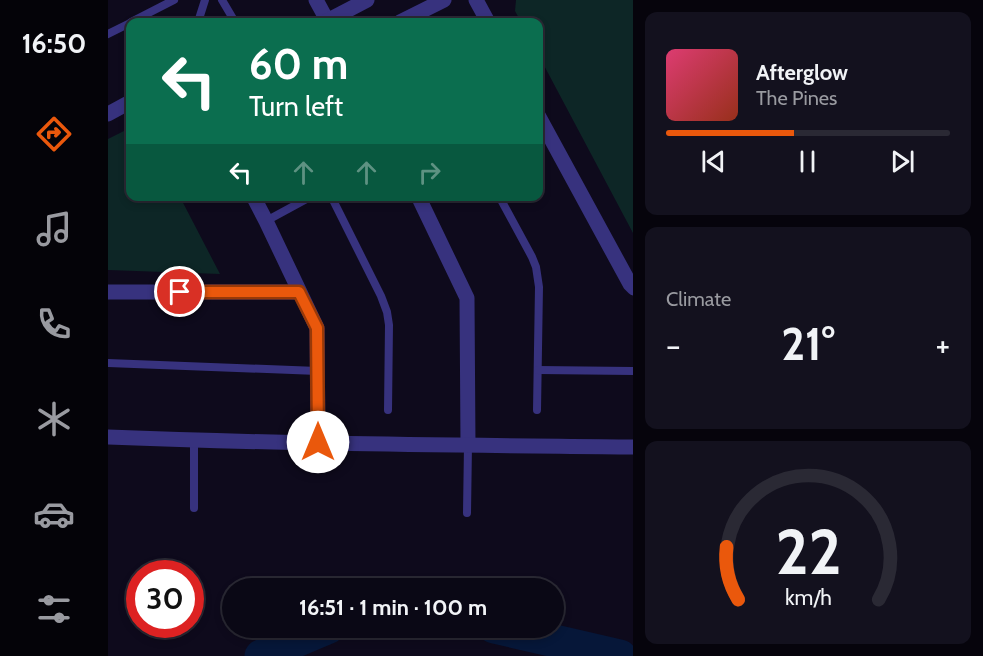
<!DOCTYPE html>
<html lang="en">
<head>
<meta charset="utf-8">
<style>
	body { margin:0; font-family:Cabin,sans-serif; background:#13111e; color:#f1f3f6; height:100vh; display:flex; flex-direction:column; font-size:22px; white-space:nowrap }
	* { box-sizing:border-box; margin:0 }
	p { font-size:20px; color:#999aa0 }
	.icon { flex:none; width:33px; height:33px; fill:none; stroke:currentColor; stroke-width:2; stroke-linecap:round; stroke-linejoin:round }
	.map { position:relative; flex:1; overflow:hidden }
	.side { display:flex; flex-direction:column; gap:12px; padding:12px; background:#06040c; width:350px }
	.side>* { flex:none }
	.banner { position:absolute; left:18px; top:18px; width:417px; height:183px; border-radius:12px; box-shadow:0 3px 9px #0003,0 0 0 2px #2a2934; background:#0b6e4f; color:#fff; overflow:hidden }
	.speed { position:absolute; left:18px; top:560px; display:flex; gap:12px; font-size:30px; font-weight:700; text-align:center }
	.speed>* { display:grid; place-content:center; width:78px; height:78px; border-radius:50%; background:#0a0815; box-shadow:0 3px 9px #0003,0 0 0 2px #2a2934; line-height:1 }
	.speed .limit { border:9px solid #d22; background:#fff; color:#111 }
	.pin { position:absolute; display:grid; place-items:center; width:51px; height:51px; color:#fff; margin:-26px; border:3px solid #fff; border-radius:50%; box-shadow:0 2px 6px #0007 }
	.me { position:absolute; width:66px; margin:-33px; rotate:0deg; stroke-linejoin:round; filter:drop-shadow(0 0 4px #0008) }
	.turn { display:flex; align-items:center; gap:21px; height:126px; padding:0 24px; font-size:27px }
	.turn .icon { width:78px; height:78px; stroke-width:2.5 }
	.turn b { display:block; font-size:42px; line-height:51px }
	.lanes { display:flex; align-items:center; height:57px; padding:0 24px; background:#0003; justify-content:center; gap:30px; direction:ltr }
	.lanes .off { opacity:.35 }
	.big { font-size:45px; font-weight:700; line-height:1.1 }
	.side .card { flex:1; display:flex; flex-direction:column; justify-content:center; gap:9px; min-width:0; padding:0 21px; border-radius:12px; background:#13111e }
	.side .dial { align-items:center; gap:0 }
	.dial svg { height:156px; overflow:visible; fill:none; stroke:#2a2934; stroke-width:7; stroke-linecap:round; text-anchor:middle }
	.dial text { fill:#f1f3f6; stroke:none }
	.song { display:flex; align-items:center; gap:18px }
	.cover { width:72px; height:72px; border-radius:9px; background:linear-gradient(135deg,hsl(340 70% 55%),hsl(10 70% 35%)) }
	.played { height:6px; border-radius:3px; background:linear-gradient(90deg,#ea580c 45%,#2a2934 45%) }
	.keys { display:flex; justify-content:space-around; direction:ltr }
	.heat { display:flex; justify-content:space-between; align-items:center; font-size:33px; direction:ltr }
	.trip { position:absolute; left:114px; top:578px; width:342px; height:60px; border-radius:30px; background:#0a0815; box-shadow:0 3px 9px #0003,0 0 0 2px #2a2934; font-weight:700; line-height:60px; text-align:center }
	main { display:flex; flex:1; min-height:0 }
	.tab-bar { display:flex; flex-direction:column; width:108px; justify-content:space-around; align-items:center; background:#040308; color:#999aa0 }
	.tab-bar .icon { width:42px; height:42px }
	.tab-bar .active { color:#ea580c }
	.tab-bar b { font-size:27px; color:#f1f3f6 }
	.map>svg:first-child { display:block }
	.green { fill:#0d2626 }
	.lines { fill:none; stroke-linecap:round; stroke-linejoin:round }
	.river { stroke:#061739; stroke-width:33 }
	.lane { stroke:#37327e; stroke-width:8 }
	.street { stroke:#37327e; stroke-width:15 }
	.route-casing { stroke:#983908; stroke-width:15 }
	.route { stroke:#ea580c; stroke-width:10 }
</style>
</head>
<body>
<main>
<nav class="tab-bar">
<b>16:50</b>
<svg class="icon active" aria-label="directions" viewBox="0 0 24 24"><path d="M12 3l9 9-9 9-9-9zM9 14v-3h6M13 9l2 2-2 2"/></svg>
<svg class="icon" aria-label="music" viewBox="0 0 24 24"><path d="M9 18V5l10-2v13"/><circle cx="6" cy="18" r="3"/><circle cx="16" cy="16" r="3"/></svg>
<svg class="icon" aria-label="phone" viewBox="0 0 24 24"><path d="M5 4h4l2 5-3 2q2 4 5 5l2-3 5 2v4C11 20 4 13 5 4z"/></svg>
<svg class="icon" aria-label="climate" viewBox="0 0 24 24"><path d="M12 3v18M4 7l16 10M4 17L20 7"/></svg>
<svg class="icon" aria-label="car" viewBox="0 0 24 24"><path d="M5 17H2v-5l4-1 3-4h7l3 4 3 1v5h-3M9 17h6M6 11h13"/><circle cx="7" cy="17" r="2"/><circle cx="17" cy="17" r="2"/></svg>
<svg class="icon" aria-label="filters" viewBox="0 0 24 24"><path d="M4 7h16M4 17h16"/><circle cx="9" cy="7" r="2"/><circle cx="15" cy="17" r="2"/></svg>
</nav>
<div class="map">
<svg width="526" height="656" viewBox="0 0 526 656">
	<rect width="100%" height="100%" fill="#0e0a1c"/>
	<!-- green -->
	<g class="green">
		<polygon points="408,0 525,0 525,233 431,56 430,22 413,22 407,11"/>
		<polygon points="22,128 22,196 72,197 112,274 0,270 0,139"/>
	</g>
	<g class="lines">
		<!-- river -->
		<g class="river">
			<polyline points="386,627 512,656"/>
			<polyline points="153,656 221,627"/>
		</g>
		<!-- lane -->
		<g class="lane">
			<polyline points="114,0 127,22"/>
			<polyline points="23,22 66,0"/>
			<polyline points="90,22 97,0"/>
			<polyline points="0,34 22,23"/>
			<polyline points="223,196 273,296 279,312 281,325 280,410"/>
			<polyline points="391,196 424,257 428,267 431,287 429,410"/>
			<polyline points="158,221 204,196"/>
			<polyline points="0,363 210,371"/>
			<polyline points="430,370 526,371"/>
			<polyline points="86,508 86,440"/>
			<polyline points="359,513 360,445"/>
		</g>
		<!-- street -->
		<g class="street">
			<polyline points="208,0 220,22"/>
			<polyline points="368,0 380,22"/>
			<polyline points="219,21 259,0"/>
			<polyline points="292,22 336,0"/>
			<polyline points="0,114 22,102"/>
			<polyline points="430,115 522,284 526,288"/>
			<polyline points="145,196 158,221 209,328 210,442"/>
			<polyline points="310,196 359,298 360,445"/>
			<polyline points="0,292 191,292"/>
			<path d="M0,437C175,444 350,445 526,447"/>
		</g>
	</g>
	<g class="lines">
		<!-- route casing -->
		<g class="route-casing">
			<polyline id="route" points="72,292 191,292 209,328 210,442"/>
		</g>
		<!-- route -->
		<use href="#route" class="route"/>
	</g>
</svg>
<div class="speed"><div class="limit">30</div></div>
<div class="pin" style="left:72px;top:292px;background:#d93025"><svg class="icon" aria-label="arrive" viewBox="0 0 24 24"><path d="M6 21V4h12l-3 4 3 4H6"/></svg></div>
<svg class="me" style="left:210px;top:442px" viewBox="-20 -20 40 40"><circle r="19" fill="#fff"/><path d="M0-13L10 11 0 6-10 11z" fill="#ea580c"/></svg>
<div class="trip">16:51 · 1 min · 100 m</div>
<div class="banner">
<div class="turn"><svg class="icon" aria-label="left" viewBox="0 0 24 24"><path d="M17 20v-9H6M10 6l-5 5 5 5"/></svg><div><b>60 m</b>Turn left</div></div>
<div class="lanes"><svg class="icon" aria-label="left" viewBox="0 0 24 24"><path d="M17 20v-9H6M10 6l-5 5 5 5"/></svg><svg class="icon off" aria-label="ahead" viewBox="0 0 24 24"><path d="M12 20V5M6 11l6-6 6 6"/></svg><svg class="icon off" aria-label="ahead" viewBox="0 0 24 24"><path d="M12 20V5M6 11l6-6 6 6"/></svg><svg class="icon off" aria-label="right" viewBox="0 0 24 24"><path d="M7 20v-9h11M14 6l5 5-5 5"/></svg></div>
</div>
</div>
<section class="side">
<div class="card">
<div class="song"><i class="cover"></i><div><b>Afterglow</b><p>The Pines</p></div></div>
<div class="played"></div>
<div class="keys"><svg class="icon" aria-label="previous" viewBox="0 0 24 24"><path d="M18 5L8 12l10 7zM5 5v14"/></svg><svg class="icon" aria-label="pause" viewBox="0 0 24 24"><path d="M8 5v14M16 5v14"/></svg><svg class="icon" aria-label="next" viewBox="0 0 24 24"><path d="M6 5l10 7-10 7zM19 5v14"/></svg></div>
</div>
<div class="card"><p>Climate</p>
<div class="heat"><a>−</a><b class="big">21°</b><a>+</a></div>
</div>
<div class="card dial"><svg viewBox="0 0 100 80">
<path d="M14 69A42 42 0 1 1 86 69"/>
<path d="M14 69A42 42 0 0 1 8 42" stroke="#ea580c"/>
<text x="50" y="56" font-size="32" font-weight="700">22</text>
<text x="50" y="72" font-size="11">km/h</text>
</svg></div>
</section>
</main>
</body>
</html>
